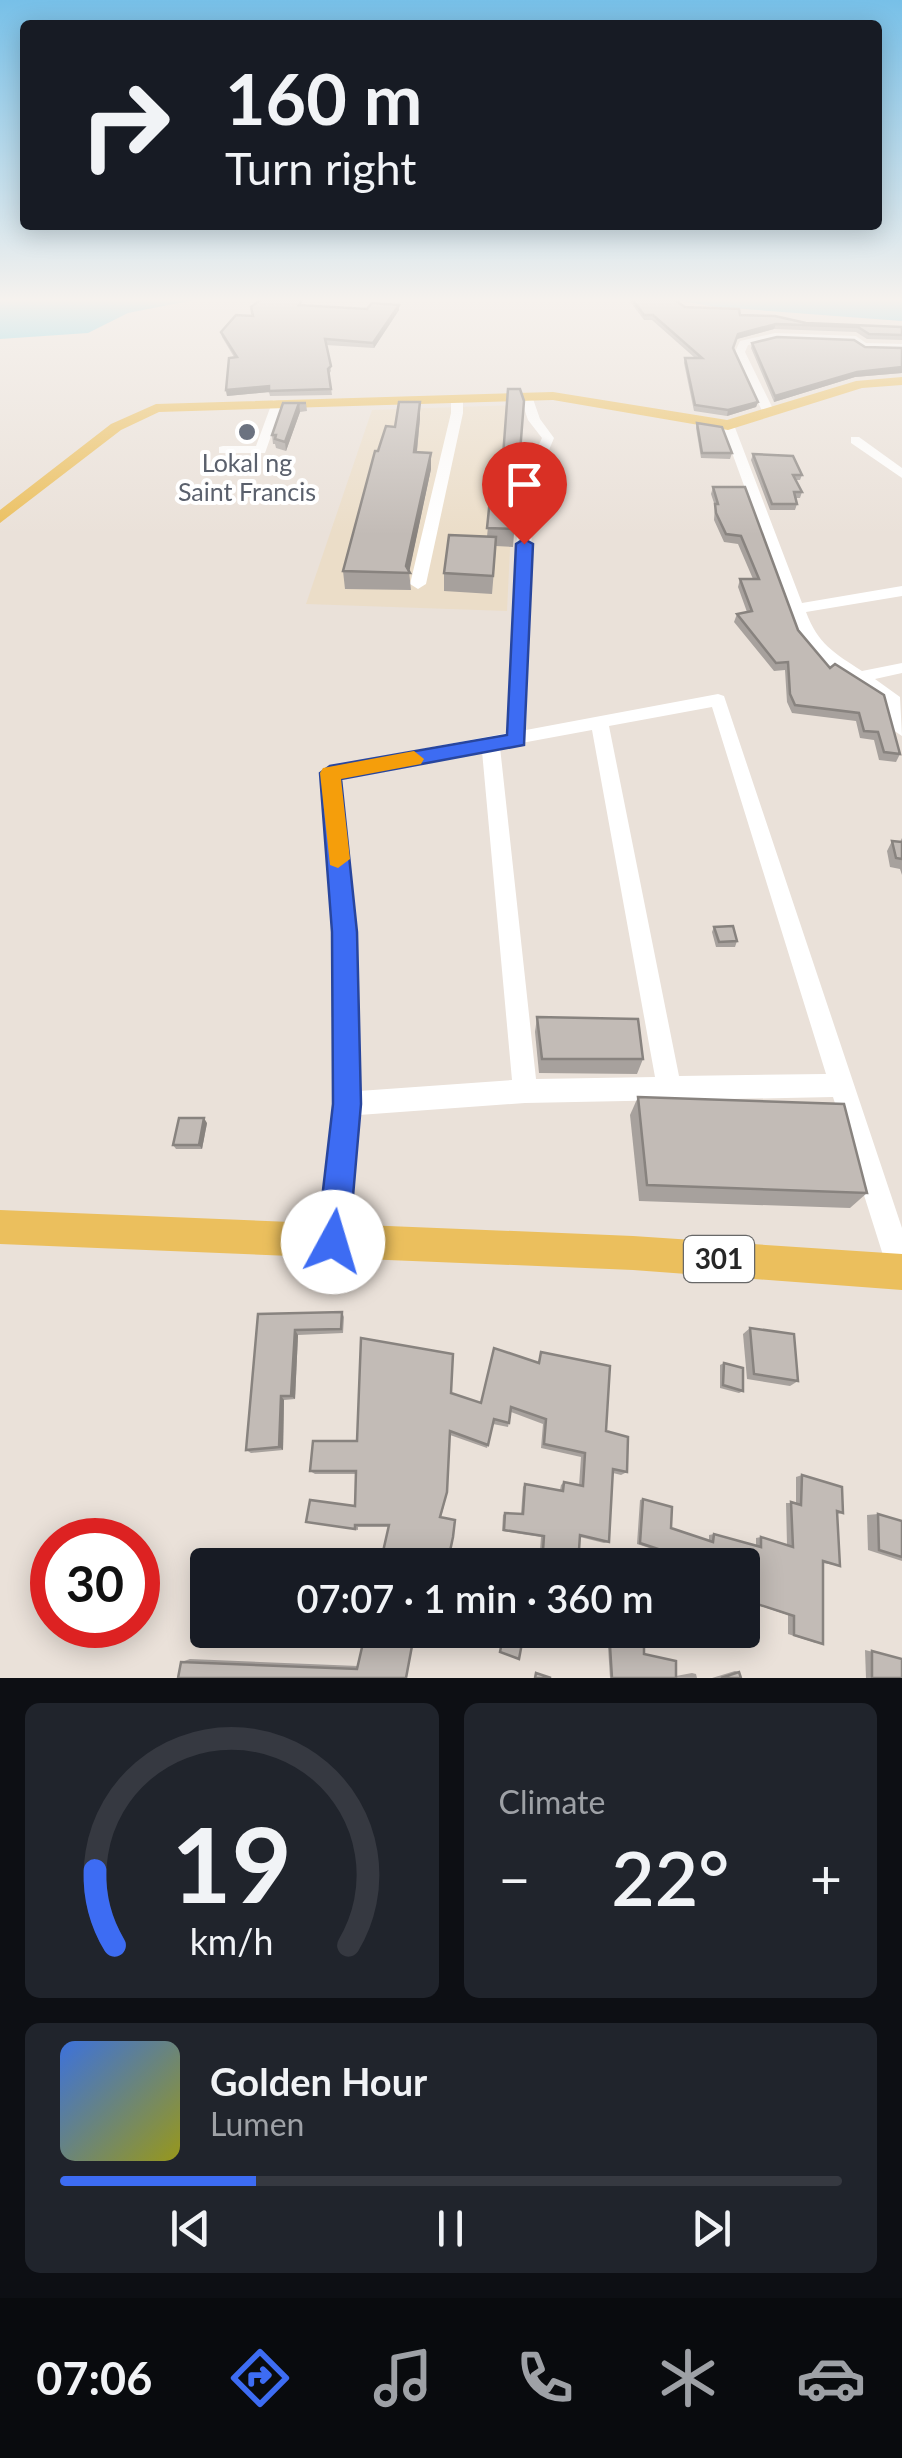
<!DOCTYPE html>
<html lang="en">
<head>
<meta charset="utf-8">
<style>
	body { margin:0; font-family:Lato,sans-serif; background:#20242c; color:#f1f3f6; height:100vh; display:flex; flex-direction:column; font-size:38px; white-space:nowrap }
	* { box-sizing:border-box; margin:0 }
	p { font-size:32px; color:#9ea1a6 }
	.icon { flex:none; width:55px; height:55px; fill:none; stroke:currentColor; stroke-width:2; stroke-linecap:round; stroke-linejoin:round }
	.map { position:relative; height:1678px; overflow:hidden }
	.panel { display:flex; flex-direction:column; gap:25px; padding:25px; background:#0d0f14; flex:1 }
	.panel>* { flex:none }
	.banner { position:absolute; left:20px; top:20px; width:862px; height:210px; border-radius:10px; box-shadow:0 5px 25px #0003; background:#171b24; color:#f1f3f6; overflow:hidden }
	.speed { position:absolute; left:30px; top:1518px; display:flex; gap:20px; font-size:50px; font-weight:700; text-align:center }
	.speed>* { display:grid; place-content:center; width:130px; height:130px; border-radius:50%; background:#171b24; box-shadow:0 5px 25px #0003; line-height:1 }
	.speed .limit { border:15px solid #d22; background:#fff; color:#111 }
	.pin { position:absolute; display:grid; place-items:center; width:85px; height:85px; color:#fff; margin:-102px -42px; border-radius:50% 50% 50% 0; rotate:-45deg; box-shadow:0 0 10px #0007 }
	.pin .icon { rotate:45deg }
	.me { position:absolute; width:110px; margin:-55px; rotate:6deg; stroke-linejoin:round; filter:drop-shadow(0 0 8px #0008) }
	.turn { display:flex; align-items:center; gap:35px; height:210px; padding:0 40px; font-size:45px }
	.turn .icon { width:130px; height:130px; stroke-width:2.5 }
	.turn b { display:block; font-size:70px; line-height:85px }
	.big { font-size:75px; font-weight:600; line-height:1.1 }
	.panel .tile { flex:1; display:flex; flex-direction:column; justify-content:center; gap:15px; min-width:0; padding:0 35px; border-radius:15px; background:#20242c }
	.panel .dial { align-items:center; gap:0 }
	.dial svg { height:260px; overflow:visible; fill:none; stroke:#363941; stroke-width:7; stroke-linecap:round; text-anchor:middle }
	.dial text { fill:#f1f3f6; stroke:none }
	.song { display:flex; align-items:center; gap:30px }
	.cover { width:120px; height:120px; border-radius:15px; background:linear-gradient(135deg,hsl(220 70% 55%),hsl(60 70% 35%)) }
	.played { height:10px; border-radius:5px; background:linear-gradient(90deg,#3d6cf3 25%,#363941 25%) }
	.keys { display:flex; justify-content:space-around; direction:ltr }
	.heat { display:flex; justify-content:space-between; align-items:center; font-size:55px; direction:ltr }
	.panel .tiles { flex:1; display:grid; gap:25px; grid-template-columns:1fr 1fr }
	.tile:last-child { grid-column:span 2 }
	.trip { position:absolute; left:190px; top:1548px; width:570px; height:100px; border-radius:10px; background:#171b24; box-shadow:0 5px 25px #0003; font-weight:600; line-height:100px; text-align:center }
	.tabs { display:flex; height:160px; justify-content:space-around; align-items:center; background:#090b0e; color:#9ea1a6 }
	.tabs .icon { width:70px; height:70px }
	.tabs .on { color:#3d6cf3 }
	.tabs b { font-size:45px; color:#f1f3f6 }
	.map>svg:first-child { display:block }
	.education { fill:#ebddc8 }
	.water { fill:#6ed2e9 }
	.lines { fill:none; stroke-linecap:round; stroke-linejoin:round }
	.minor { fill:#fff; fill-rule:evenodd }
	.major { fill:#ebbf5d; fill-rule:evenodd }
	.wall { fill:#a7a19d }
	.shaded-wall { fill:#88837f }
	.building { fill:#c2bbb6; stroke:#88837f; stroke-width:2.5 }
	.route { fill:#3d6cf3; stroke:#28469e; stroke-width:2.5 }
	.slow { fill:#f59e0b }
	.worship-dot { fill:#6b7280; stroke:#fff; stroke-width:4 }
	.labels { text-anchor:middle; stroke-width:8; stroke-linejoin:round; paint-order:stroke }
	.far-worship-label { font-size:25px; fill:#5b616d; stroke:#fff }
	.shield { fill:#fff; stroke:#686868; stroke-width:2.5 }
	.shield-label { font-size:28px; font-weight:bold; fill:#272727 }
</style>
</head>
<body>
<div class="map">
<svg width="902" height="1678" viewBox="0 0 902 1678">
	<rect width="100%" height="100%" fill="#eae1d9"/>
	<!-- education -->
	<polygon class="education" points="517,405 507,611 306,604 372,410"/>
	<!-- water -->
	<g class="water">
		<polygon points="0,300 194,300 128,313 88,333 0,339"/>
		<polygon points="677,300 902,300 902,321 716,307"/>
	</g>
	<g class="lines">
		<!-- minor -->
		<g class="minor">
			<polygon points="775,333 856,336 866,343 902,344 902,350 863,349 853,342 775,339 748,345 745,352 775,413 769,417 763,413 735,352 740,341"/>
			<path d="M526,393L532,396L540,419L554,438L533,488L526,730L718,694L724,696L902,1228V1285L892,1281L888,1271L833,1097L525,1103L359,1115L347,1242L343,1252L333,1256L323,1252L319,1242L334,1104V932L321,773L330,766L508,733L519,488L542,438L528,420L520,396ZM712,707L826,1074L679,1076L609,726ZM592,730L655,1077L536,1079L500,747ZM482,751L512,1080L359,1091L356,932L340,778Z"/>
			<polygon points="457,395 463,398 463,413 426,584 418,589 410,584 451,413 451,398"/>
			<polygon points="273,400 283,402 265,453 219,453 219,447 223,446 256,446"/>
			<path d="M724,422L734,425L802,603L902,586V596L806,612C818,644 834,653 862,671L902,663V673L875,679L900,697L902,736L893,730L883,700L824,662L799,637L722,425Z"/>
			<polygon points="851,437 859,437 902,468 902,478 851,443"/>
		</g>
		<!-- major -->
		<g class="major">
			<polygon points="902,377 902,385 862,388 728,430 553,400 159,412 121,430 0,523 0,510 111,424 156,404 553,392 727,420 856,381"/>
			<polygon points="0,1210 633,1236 902,1254 902,1290 633,1270 0,1244"/>
		</g>
	</g>
	<!-- wall -->
	<g class="wall">
		<polygon points="629,300 675,300 685,307 806,323 902,327 902,340 867,339 856,332 774,329 737,339 733,349 758,402 756,407 727,416 694,411 684,363 685,358 695,358 652,320 644,320"/>
		<polygon points="303,306 399,310 374,348 326,345 331,371 329,374 332,395 270,396 269,392 227,396 226,390 234,357 222,337 221,332"/>
		<polygon points="752,343 902,348 902,373 855,377 774,402 751,348"/>
		<polygon points="524,401 513,547 496,546 492,594 444,591 444,573 487,537 493,470 502,470"/>
		<polygon points="283,403 306,403 307,411 300,412 286,451 276,448 275,444 273,444 272,435"/>
		<polygon points="420,418 417,452 431,453 431,469 409,571 411,590 345,589 343,571 378,451 395,427"/>
		<polygon points="697,423 732,453 730,459 701,458 696,428"/>
		<polygon points="753,454 802,475 800,480 796,480 802,492 800,498 796,498 797,504 795,510 770,510 751,460"/>
		<polygon points="713,487 798,630 900,754 896,762 879,760 874,740 860,738 856,721 792,713 787,702 785,670 774,671 734,622 737,614 747,612 738,587 740,579 753,579 738,544 724,542 714,520 715,506 711,494"/>
		<polygon points="902,838 902,875 900,869 890,867 887,851 892,841 900,842"/>
		<polygon points="714,927 737,941 735,947 716,947 712,932"/>
		<polygon points="537,1017 643,1059 637,1074 539,1073 535,1032"/>
		<polygon points="638,1097 867,1193 850,1208 639,1201 630,1115"/>
		<polygon points="207,1123 202,1149 176,1149 173,1145"/>
		<polygon points="342,1312 344,1317 343,1333 298,1335 295,1399 284,1400 283,1450 251,1453 246,1450 258,1314"/>
		<polygon points="750,1328 798,1381 790,1386 747,1379 743,1334"/>
		<polygon points="541,1352 606,1431 627,1472 621,1475 613,1473 609,1542 604,1543 580,1537 578,1565 539,1565 541,1537 502,1531 503,1515 505,1513 521,1514 523,1487 525,1484 560,1490 561,1485 564,1482 579,1486 581,1457 541,1448 543,1424 511,1412 508,1427 493,1424 487,1448 450,1435 447,1494 441,1517 389,1527 358,1527 358,1530 306,1522 355,1506 356,1474 315,1474 310,1471 357,1441 452,1393 481,1403 538,1363"/>
		<polygon points="724,1363 743,1391 739,1393 720,1388 720,1365"/>
		<polygon points="802,1475 843,1513 837,1514 840,1566 823,1563 816,1643 788,1634 788,1615 742,1600 742,1565 701,1565 637,1544 640,1500 643,1499 671,1528 709,1541 709,1535 714,1534 756,1545 756,1538 761,1537 787,1545 786,1503 796,1503 796,1477"/>
		<polygon points="878,1514 902,1521 902,1561 868,1550 867,1515"/>
		<polygon points="416,1630 406,1678 178,1678 181,1662 190,1659 358,1666"/>
		<polygon points="607,1630 632,1630 644,1654 676,1676 692,1673 696,1674 697,1678 610,1678"/>
		<polygon points="865,1650 902,1659 902,1678 866,1678"/>
		<polygon points="735,1671 739,1672 741,1678 712,1678"/>
	</g>
	<!-- shaded-wall -->
	<g class="shaded-wall">
		<polygon points="399,305 399,310 374,348 373,343"/>
		<polygon points="776,324 774,329 737,339 738,334"/>
		<polygon points="902,367 902,373 855,377 774,402 775,396 857,372"/>
		<polygon points="269,386 269,392 227,396 226,390"/>
		<polygon points="420,402 420,418 415,469 414,452"/>
		<polygon points="758,402 756,407 727,416 728,410"/>
		<polygon points="299,403 300,412 286,451 285,442"/>
		<polygon points="431,453 431,469 409,573 406,566"/>
		<polygon points="204,1118 207,1123 202,1149 199,1145"/>
		<polygon points="295,1330 298,1335 295,1399 291,1396"/>
		<polygon points="281,1396 284,1400 283,1450 279,1447"/>
	</g>
	<!-- building -->
	<g class="building">
		<polygon points="260,300 302,300 299,305 367,309 372,303 399,305 373,343 325,339 331,366 328,369 331,389 269,391 269,386 226,390 229,358 237,357 221,332 236,315 253,316 251,307"/>
		<polygon points="633,300 675,300 685,307 739,309 740,315 775,316 806,323 902,327 902,335 869,334 858,327 776,324 738,334 733,348 758,402 728,410 695,405 685,358 702,358 653,315 644,315"/>
		<polygon points="777,337 854,340 865,347 902,348 902,367 857,372 775,396 752,343"/>
		<polygon points="508,389 520,389 524,401 514,529 487,528 493,470 502,470"/>
		<polygon points="399,402 420,402 414,452 431,453 406,566 410,573 343,571 375,451 378,451 386,426 395,427"/>
		<polygon points="283,403 306,403 299,403 285,442 275,439 276,435 272,435"/>
		<polygon points="697,423 722,427 732,453 702,453"/>
		<polygon points="753,454 793,456 802,475 793,475 802,492 794,492 797,504 772,504"/>
		<polygon points="713,487 745,487 798,630 830,668 835,664 884,695 900,754 884,752 878,732 864,731 859,713 795,705 790,694 788,662 776,663 737,614 752,611 740,579 759,579 741,536 726,534 716,513 715,504 718,504"/>
		<polygon points="449,535 496,537 493,576 444,573"/>
		<polygon points="892,841 902,842 902,859 896,858"/>
		<polygon points="733,926 737,941 719,942 714,927"/>
		<polygon points="537,1017 638,1019 643,1059 542,1059"/>
		<polygon points="638,1097 844,1104 867,1193 647,1185"/>
		<polygon points="179,1118 204,1118 199,1145 173,1145"/>
		<polygon points="342,1312 341,1329 295,1330 291,1396 281,1396 279,1447 246,1450 258,1314"/>
		<polygon points="750,1328 794,1334 798,1381 754,1374"/>
		<polygon points="361,1338 453,1354 451,1393 481,1403 494,1348 539,1363 541,1352 610,1366 606,1431 628,1437 627,1472 613,1469 609,1542 580,1535 578,1565 542,1565 544,1536 504,1530 505,1513 523,1514 525,1484 563,1491 564,1482 583,1486 585,1453 544,1444 546,1419 511,1407 509,1423 494,1419 488,1445 450,1431 447,1492 440,1517 455,1520 453,1537 447,1565 429,1559 428,1565 380,1565 389,1525 355,1525 355,1529 306,1522 310,1500 355,1506 356,1471 310,1471 313,1441 357,1441"/>
		<polygon points="724,1363 743,1368 743,1391 723,1385"/>
		<polygon points="802,1475 842,1487 843,1513 837,1511 840,1566 823,1561 823,1644 794,1635 794,1616 742,1599 742,1565 706,1565 640,1543 643,1499 672,1507 671,1528 713,1542 714,1534 761,1547 761,1537 793,1547 791,1502 801,1505"/>
		<polygon points="878,1514 902,1521 902,1557 879,1550"/>
		<polygon points="366,1630 415,1630 406,1678 178,1678 181,1662 357,1669"/>
		<polygon points="609,1630 632,1630 644,1634 644,1654 676,1661 676,1678 612,1678"/>
		<polygon points="503,1636 522,1643 519,1659 500,1652"/>
		<polygon points="872,1651 902,1659 902,1678 872,1678"/>
		<polygon points="739,1672 741,1678 721,1678"/>
		<polygon points="536,1673 551,1678 535,1678"/>
	</g>
	<!-- sky -->
	<linearGradient id="sky" x2="0" y2="1"><stop stop-color="#77c0e8"/><stop offset="0.56" stop-color="#f6f2ee"/><stop offset="1" stop-color="#f6f2ee" stop-opacity="0"/></linearGradient>
	<rect width="902" height="535" fill="url(#sky)"/>
	<!-- route -->
	<polygon class="route" points="524,539 533,544 524,745 341,779 357,932 361,1104 349,1242 344,1253 333,1258 322,1253 317,1242 333,1104 332,932 320,773 330,766 507,735 516,544"/>
	<!-- slow -->
	<polygon class="slow" points="414,751 424,759 421,764 341,779 350,859 338,868 330,865 320,773 323,768"/>
	<!-- markers -->
	<circle class="worship-dot" cx="247" cy="432" r="10"/>
	<g class="labels">
		<!-- far-worship labels -->
		<g class="far-worship-label">
			<text x="247" y="472">Lokal ng<tspan x="247" dy="29">Saint Francis</tspan></text>
		</g>
		<!-- shield labels -->
		<rect class="shield" x="684" y="1236" width="70" height="46" rx="8"/>
		<g class="shield-label">
			<text x="719" y="1269">301</text>
		</g>
	</g>
</svg>
<div class="speed"><div class="limit">30</div></div>
<div class="pin" style="left:524px;top:544px;background:#d93025"><svg class="icon" aria-label="arrive" viewBox="0 0 24 24"><path d="M6 21V4h12l-3 4 3 4H6"/></svg></div>
<svg class="me" style="left:333px;top:1242px" viewBox="-20 -20 40 40"><circle r="19" fill="#fff"/><path d="M0-13L10 11 0 6-10 11z" fill="#3d6cf3"/></svg>
<div class="trip">07:07 · 1 min · 360 m</div>
<div class="banner">
<div class="turn"><svg class="icon" aria-label="right" viewBox="0 0 24 24"><path d="M7 20v-9h11M14 6l5 5-5 5"/></svg><div><b>160 m</b>Turn right</div></div>
</div>
</div>
<section class="panel">
<div class="tiles">
<div class="tile dial"><svg viewBox="0 0 100 80">
<path d="M14 69A42 42 0 1 1 86 69"/>
<path d="M14 69A42 42 0 0 1 8 46" stroke="#3d6cf3"/>
<text x="50" y="56" font-size="32" font-weight="700">19</text>
<text x="50" y="72" font-size="11">km/h</text>
</svg></div>
<div class="tile"><p>Climate</p>
<div class="heat"><a>−</a><b class="big">22°</b><a>+</a></div>
</div>
<div class="tile">
<div class="song"><i class="cover"></i><div><b>Golden Hour</b><p>Lumen</p></div></div>
<div class="played"></div>
<div class="keys"><svg class="icon" aria-label="previous" viewBox="0 0 24 24"><path d="M18 5L8 12l10 7zM5 5v14"/></svg><svg class="icon" aria-label="pause" viewBox="0 0 24 24"><path d="M8 5v14M16 5v14"/></svg><svg class="icon" aria-label="next" viewBox="0 0 24 24"><path d="M6 5l10 7-10 7zM19 5v14"/></svg></div>
</div>
</div>
</section>
<nav class="tabs">
<b>07:06</b>
<svg class="icon on" aria-label="directions" viewBox="0 0 24 24"><path d="M12 3l9 9-9 9-9-9zM9 14v-3h6M13 9l2 2-2 2"/></svg>
<svg class="icon" aria-label="music" viewBox="0 0 24 24"><path d="M9 18V5l10-2v13"/><circle cx="6" cy="18" r="3"/><circle cx="16" cy="16" r="3"/></svg>
<svg class="icon" aria-label="phone" viewBox="0 0 24 24"><path d="M5 4h4l2 5-3 2q2 4 5 5l2-3 5 2v4C11 20 4 13 5 4z"/></svg>
<svg class="icon" aria-label="climate" viewBox="0 0 24 24"><path d="M12 3v18M4 7l16 10M4 17L20 7"/></svg>
<svg class="icon" aria-label="car" viewBox="0 0 24 24"><path d="M5 17H2v-5l4-1 3-4h7l3 4 3 1v5h-3M9 17h6M6 11h13"/><circle cx="7" cy="17" r="2"/><circle cx="17" cy="17" r="2"/></svg>
</nav>
</body>
</html>
